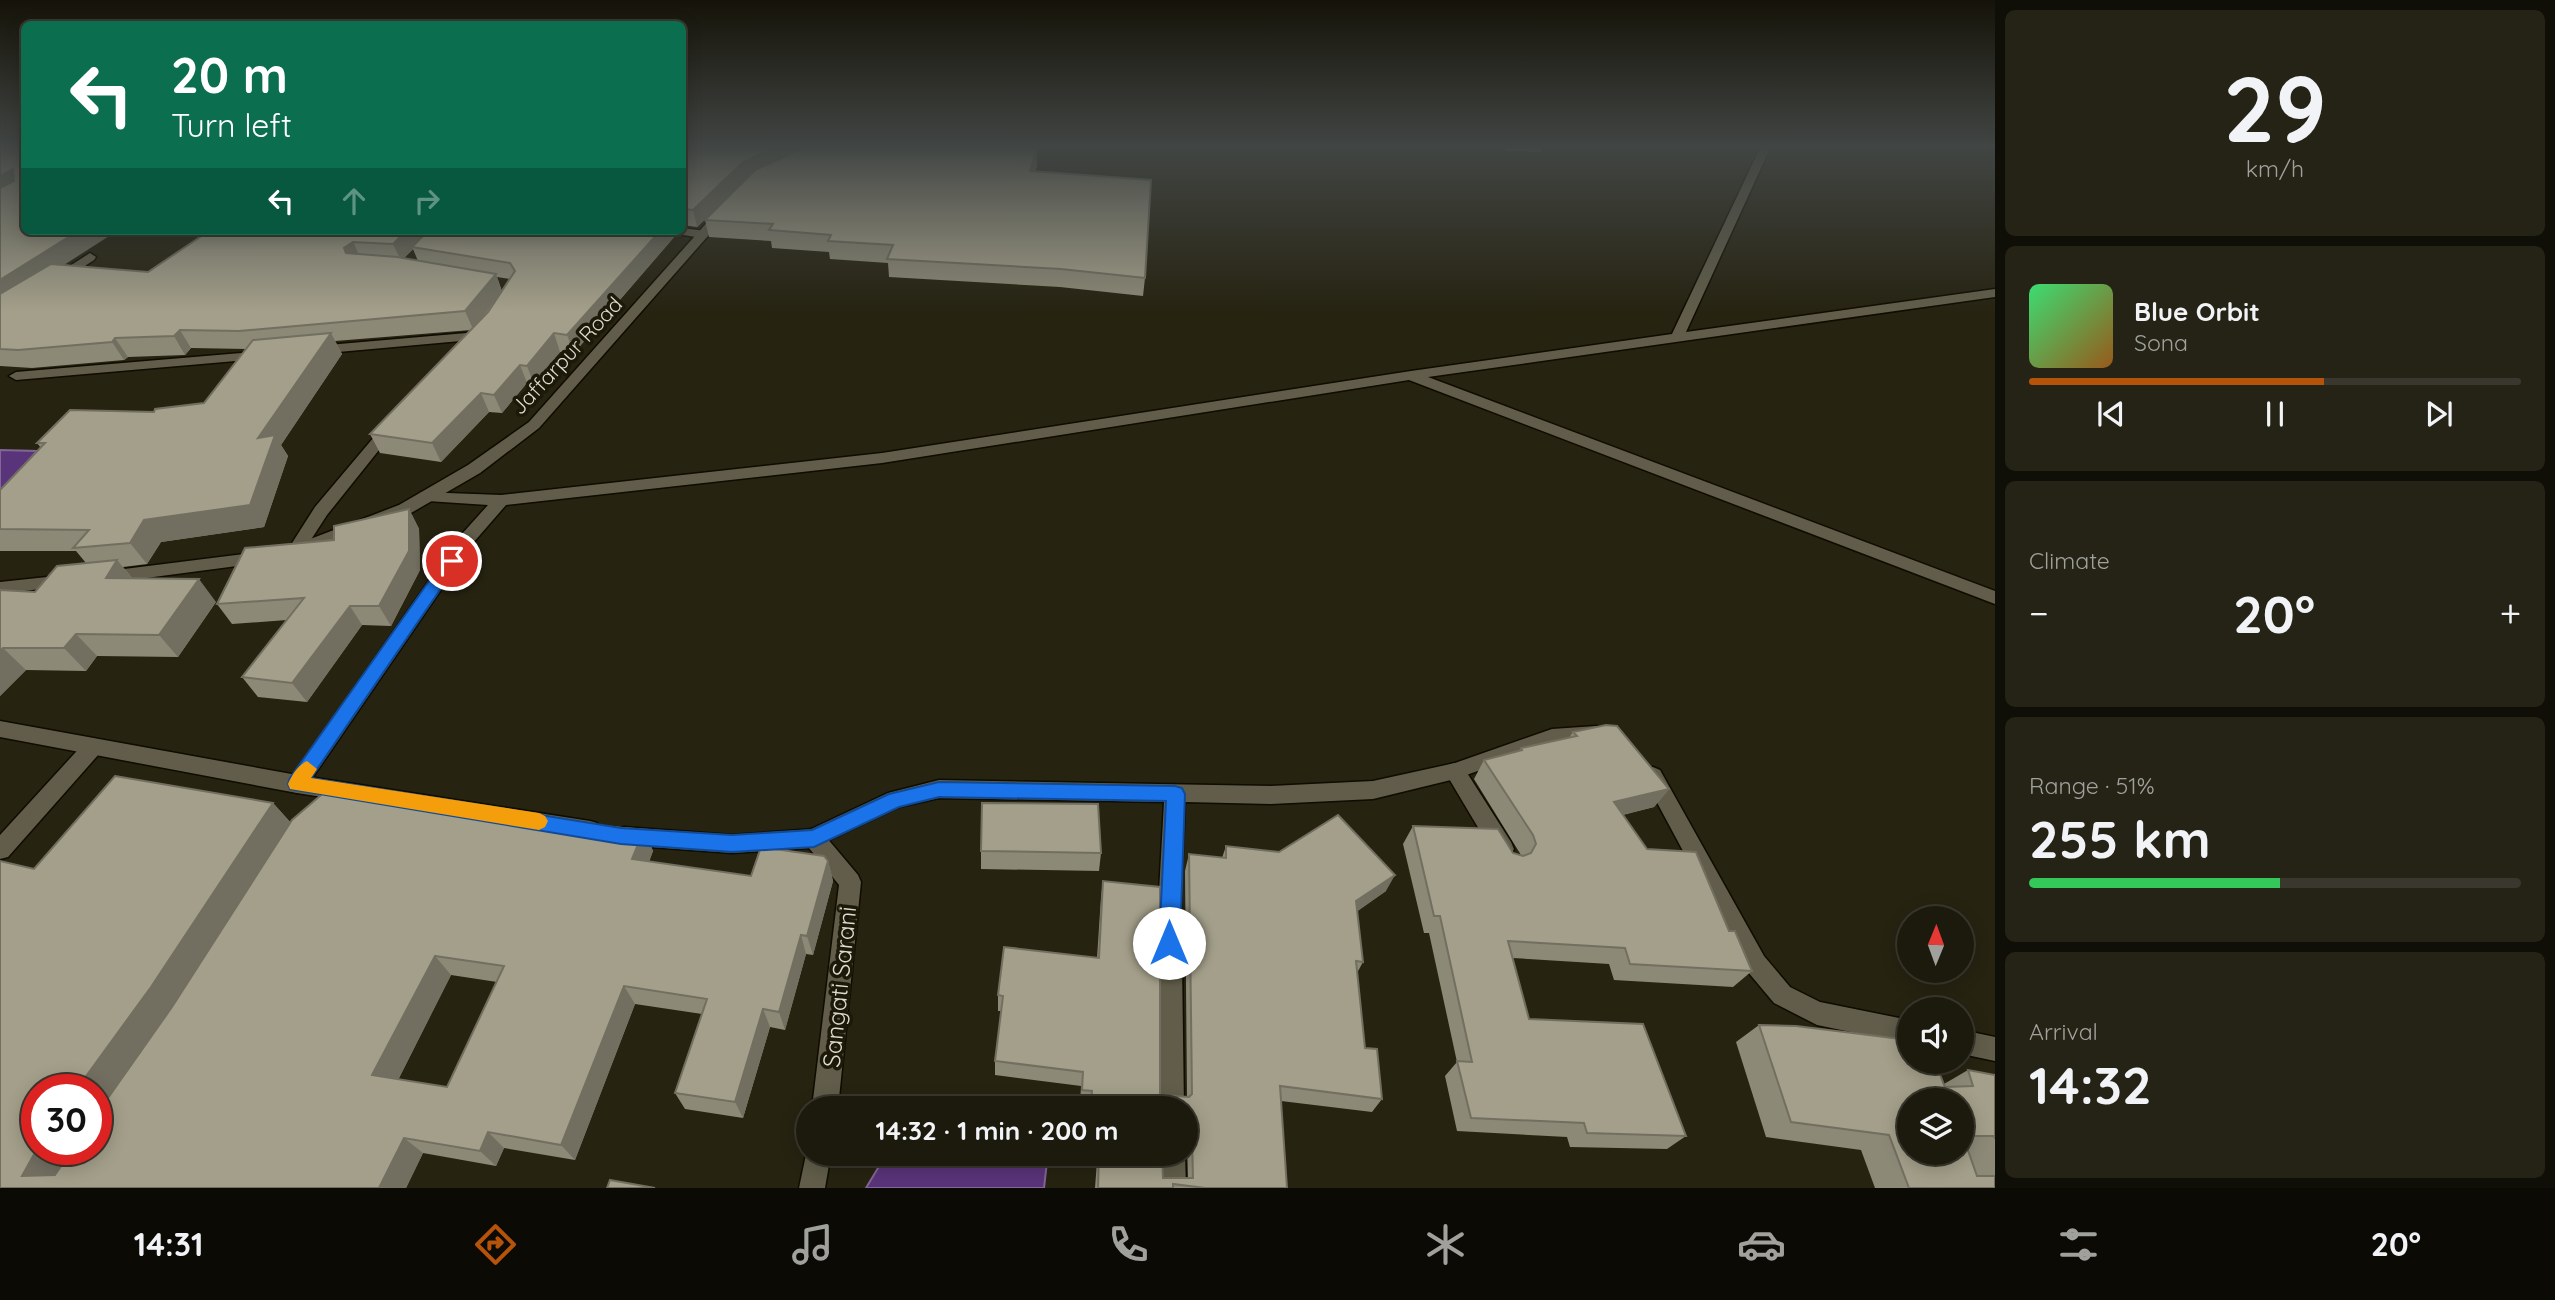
<!DOCTYPE html>
<html lang="en">
<head>
<meta charset="utf-8">
<style>
	body { margin:0; font-family:Quicksand,sans-serif; background:#252316; color:#f1f3f6; height:100vh; display:flex; flex-direction:column; font-size:26px; white-space:nowrap }
	* { box-sizing:border-box; margin:0 }
	p { font-size:23px; color:#a0a19d }
	.icon { flex:none; width:38px; height:38px; fill:none; stroke:currentColor; stroke-width:2; stroke-linecap:round; stroke-linejoin:round }
	.map { position:relative; flex:1; overflow:hidden }
	.sheet { display:flex; flex-direction:column; gap:10px; padding:10px; background:#0f0e07; width:560px }
	.sheet>* { flex:none }
	.hud { position:absolute; left:21px; top:21px; width:665px; height:214px; border-radius:10px; box-shadow:0 4px 18px #0003,0 0 0 2px #3a382e; background:#0b6e4f; color:#fff; overflow:hidden }
	.needle { width:46px; rotate:1deg }
	.buttons { position:absolute; left:1897px; top:906px; display:grid; gap:14px }
	.buttons a { display:grid; place-items:center; width:77px; height:77px; border-radius:50%; background:#1c1a0d; box-shadow:0 4px 18px #0003,0 0 0 2px #3a382e; font-size:35px }
	.speed { position:absolute; left:21px; top:1074px; display:flex; gap:14px; font-size:35px; font-weight:700; text-align:center }
	.speed>* { display:grid; place-content:center; width:91px; height:91px; border-radius:50%; background:#1c1a0d; box-shadow:0 4px 18px #0003,0 0 0 2px #3a382e; line-height:1 }
	.speed .limit { border:10px solid #d22; background:#fff; color:#111 }
	.pin { position:absolute; display:grid; place-items:center; width:60px; height:60px; color:#fff; margin:-30px; border:4px solid #fff; border-radius:50%; box-shadow:0 2px 7px #0007 }
	.me { position:absolute; width:77px; margin:-38px; rotate:0deg; stroke-linejoin:round; filter:drop-shadow(0 0 5px #0008) }
	.turn { display:flex; align-items:center; gap:24px; height:147px; padding:0 35px; font-size:32px }
	.turn .icon { width:91px; height:91px; stroke-width:2.5 }
	.turn b { display:block; font-size:49px; line-height:60px }
	.lanes { display:flex; align-items:center; height:66px; padding:0 35px; background:#0003; justify-content:center; gap:35px; direction:ltr }
	.lanes .off { opacity:.35 }
	.big { font-size:52px; font-weight:700; line-height:1.1 }
	.sheet .tile { flex:1; display:flex; flex-direction:column; justify-content:center; gap:10px; min-width:0; padding:0 24px; border-radius:10px; background:#252316 }
	.sheet .dial { align-items:center; gap:0 }
	.dial b { font-size:91px; line-height:1 }
	.song { display:flex; align-items:center; gap:21px }
	.cover { width:84px; height:84px; border-radius:10px; background:linear-gradient(135deg,hsl(140 70% 55%),hsl(30 70% 35%)) }
	.played { height:7px; border-radius:4px; background:linear-gradient(90deg,#b45309 60%,#3a382e 60%) }
	.keys { display:flex; justify-content:space-around; direction:ltr }
	.heat { display:flex; justify-content:space-between; align-items:center; font-size:38px; direction:ltr }
	.charge { height:10px; border-radius:5px; background:linear-gradient(90deg,#34c759 51%,#3a382e 0) }
	.trip { position:absolute; left:796px; top:1096px; width:402px; height:70px; border-radius:35px; background:#1c1a0d; box-shadow:0 4px 18px #0003,0 0 0 2px #3a382e; font-weight:700; line-height:70px; text-align:center }
	.tabs { display:flex; height:112px; justify-content:space-around; align-items:center; background:#0b0a05; color:#a0a19d }
	.tabs .icon { width:49px; height:49px }
	.tabs .current { color:#b45309 }
	.tabs b { font-size:32px; color:#f1f3f6 }
	main { display:flex; flex:1; min-height:0 }
	.map>svg:first-child { display:block }
	.water { fill:#5a347a; stroke:#826694; stroke-width:2 }
	.lines { fill:none; stroke-linecap:round; stroke-linejoin:round }
	.service-casing { stroke:#0f0c00; stroke-width:3 }
	.minor-casing { stroke:#0f0c00; stroke-width:3 }
	.tertiary-casing { stroke:#0f0c00; stroke-width:3 }
	.service { fill:#615d4a; fill-rule:evenodd }
	.minor { fill:#615d4a; fill-rule:evenodd }
	.tertiary { fill:#615d4a; fill-rule:evenodd }
	.wall { fill:#8c8977; fill-rule:evenodd }
	.shaded-wall { fill:#726f61 }
	.building { fill:#a39f8a; stroke:#726f61; stroke-width:2; fill-rule:evenodd }
	.route { fill:#1a73e8; stroke:#114b97; stroke-width:2 }
	.slow { fill:#f59e0b }
	.labels { text-anchor:middle; stroke-width:7; stroke-linejoin:round; paint-order:stroke }
	.street-label { font-size:21px; fill:#dedcd1; stroke:#1d1908 }
	.near-street-label { font-size:24px; fill:#dedcd1; stroke:#1d1908 }
</style>
</head>
<body>
<main>
<div class="map">
<svg width="1995" height="1188" viewBox="0 0 1995 1188">
	<rect width="100%" height="100%" fill="#262311"/>
	<!-- water -->
	<g class="water">
		<polygon points="0,450 37,451 0,493"/>
		<polygon points="887,1153 1048,1153 1044,1188 866,1188"/>
	</g>
	<g class="lines">
		<!-- service casing -->
		<g class="service-casing">
			<g id="service">
				<polygon points="682,228 706,231 708,234 702,238 677,234 675,231 682,231"/>
				<polygon points="383,231 418,231 443,237 437,241 389,235"/>
				<polygon points="478,332 485,336 483,339 316,354 309,350 316,346"/>
				<polygon points="264,351 269,352 269,358 16,380 9,376 16,372"/>
				<polygon points="390,422 398,427 395,430 327,515 301,555 289,555 287,551 315,507 385,424"/>
				<polygon points="1455,763 1462,765 1511,842 1514,849 1511,856 1503,858 1495,856 1448,777 1445,771 1448,765"/>
			</g>
		</g>
		<!-- minor casing -->
		<g class="minor-casing">
			<g id="minor">
				<polygon points="1761,146 1771,146 1686,332 1995,289 1995,297 1428,377 1995,591 1995,604 1409,380 882,463 506,505 473,543 304,790 297,793 290,790 287,784 461,535 488,505 427,501 419,496 421,492 501,495 882,453 1411,371 1672,334"/>
				<polygon points="90,253 96,257 94,260 62,281 51,278"/>
				<polygon points="1596,726 1603,728 1606,734 1603,740 1552,745 1455,779 1373,799 1271,804 1185,802 1181,892 1184,1108 1158,1108 1159,892 1164,802 939,798 899,807 814,847 807,845 803,838 807,831 888,793 939,780 1271,786 1373,781 1455,763 1552,729"/>
				<polygon points="92,740 99,742 102,748 99,754 8,857 0,859 0,835 85,742"/>
				<polygon points="1653,767 1660,770 1764,956 1790,987 1820,1002 1909,1020 1909,1044 1817,1025 1774,1003 1748,972 1646,782 1643,776 1646,770"/>
				<polygon points="1962,1030 1995,1037 1995,1061 1962,1054"/>
				<polygon points="1159,1153 1185,1153 1186,1188 1160,1188"/>
			</g>
		</g>
		<!-- tertiary casing -->
		<g class="tertiary-casing">
			<g id="tertiary">
				<polygon points="719,209 729,212 539,428 480,473 411,513 304,554 292,554 290,550 292,546 399,505 468,465 529,422"/>
				<polygon points="261,552 269,558 267,562 108,583 99,577 108,571"/>
				<polygon points="66,575 72,577 75,581 72,585 0,594 0,582"/>
				<polygon points="0,721 297,775 590,821 597,823 601,830 597,837 590,839 297,793 0,737"/>
				<polygon points="624,827 732,835 814,829 821,831 858,875 861,882 838,1108 812,1108 839,885 809,848 732,853 624,845 617,843 613,836 617,829"/>
				<polygon points="808,1145 808,1153 831,1153 825,1188 799,1188"/>
			</g>
		</g>
		<!-- service -->
		<use href="#service" class="service"/>
		<!-- minor -->
		<use href="#minor" class="minor"/>
		<!-- tertiary -->
		<use href="#tertiary" class="tertiary"/>
	</g>
	<!-- wall -->
	<g class="wall">
		<path d="M0,146L64,265L148,272L209,231H417L420,239L675,236L574,353L560,352L534,384L527,383L502,413L489,412L441,462L380,453L370,434L471,330L335,341L342,354L281,445L288,456L264,527L161,542L147,564L123,567L133,579L216,602L178,657L97,656L86,671L26,670L0,696V590L35,592L86,563L76,551H0V490L41,448L37,443L154,412L204,403L246,349L191,348L185,355L128,357L124,360L32,368L0,366ZM413,249L418,261L404,258ZM497,277L510,279L502,291Z"/>
		<polygon points="682,146 1037,149 1037,166 1035,171 1145,278 1143,296 1060,287 889,277 888,263 830,259 829,252 772,248 771,241 709,237 705,220 727,198 697,227 682,225"/>
		<polygon points="1503,146 1544,146 1542,152 1506,151"/>
		<polygon points="409,509 419,529 420,570 391,626 362,625 307,702 258,697 242,677 287,620 232,624 217,604"/>
		<polygon points="1573,732 1669,789 1654,807 1623,815 1647,849 1729,931 1752,971 1733,987 1614,980 1609,964 1513,958 1529,1019 1686,1136 1667,1149 1570,1147 1567,1137 1457,1131 1445,1076 1457,1062 1429,933 1424,933 1403,844 1413,826 1521,855 1474,779 1484,760 1519,751 1521,748 1569,738"/>
		<path d="M273,803L290,822L442,810L601,831L644,830L653,851L649,862L751,876L828,861L833,881L813,955L806,954L785,1030L770,1027L743,1118L685,1109L675,1093L702,1014L635,1004L575,1160L504,1148L496,1166L423,1153L406,1188H0L34,869ZM451,975L497,982L447,1087L398,1080ZM37,1090L96,1150H37Z"/>
		<polygon points="1226,846 1386,891 1357,911 1363,962 1357,973 1365,1048 1382,1099 1372,1112 1281,1101 1287,1188 1095,1188 1097,1161 1086,1160 1086,1153 1162,1153 1163,1178 1188,1178 1186,1108 1089,1108 1089,1105 1080,1104 1081,1086 995,1075 995,1061 1001,1011 998,1011 998,995 1097,958 1101,897 1103,881 1160,1095 1187,1097 1185,871 1189,854 1222,858"/>
		<polygon points="981,851 1101,853 1099,871 981,869"/>
		<polygon points="1759,1025 1944,1084 1968,1070 1995,1075 1995,1188 1875,1188 1861,1150 1766,1137 1736,1042"/>
	</g>
	<!-- shaded-wall -->
	<g class="shaded-wall">
		<polygon points="776,146 819,146 746,179 697,227 693,210 743,162"/>
		<polygon points="1037,149 1037,166 1030,188 1030,171"/>
		<polygon points="13,169 24,185 0,199 0,176"/>
		<polygon points="78,231 117,231 0,306 0,280"/>
		<polygon points="406,231 417,231 421,241 412,247 413,249 401,261 393,244"/>
		<polygon points="660,231 674,231 675,236 574,353 567,335"/>
		<polygon points="353,242 361,259 352,265 344,248"/>
		<polygon points="496,274 502,292 473,329 465,311"/>
		<polygon points="180,330 191,348 185,355 174,336"/>
		<polygon points="331,333 342,354 281,445 288,456 264,527 161,542 147,564 130,543 144,520 258,438"/>
		<polygon points="554,333 560,352 534,384 527,366"/>
		<polygon points="115,338 128,357 124,360 112,342"/>
		<polygon points="520,365 527,383 502,413 494,395"/>
		<polygon points="481,393 489,412 441,462 432,443"/>
		<polygon points="409,509 419,529 420,570 391,626 379,606"/>
		<polygon points="117,560 136,583 106,578"/>
		<polygon points="199,579 216,602 178,657 159,635"/>
		<polygon points="350,606 362,625 307,702 292,683"/>
		<polygon points="76,634 97,656 86,671 64,648"/>
		<polygon points="3,648 26,670 0,696 0,651"/>
		<polygon points="1669,789 1654,807 1600,820 1614,802"/>
		<polygon points="273,803 292,824 176,1006 96,1118 96,1090 76,1090"/>
		<polygon points="644,830 653,851 642,879 632,859"/>
		<polygon points="828,861 833,881 813,955 807,936"/>
		<polygon points="1395,875 1386,891 1348,918 1356,901"/>
		<polygon points="801,935 806,954 785,1030 779,1012"/>
		<polygon points="435,956 451,975 392,1092 372,1075"/>
		<polygon points="624,986 635,1004 575,1160 561,1145"/>
		<polygon points="763,1009 770,1027 743,1118 735,1102"/>
		<polygon points="488,1132 504,1148 496,1166 480,1151"/>
		<polygon points="404,1138 423,1153 406,1188 379,1188"/>
		<polygon points="37,1150 75,1150 54,1188 22,1176"/>
	</g>
	<!-- building -->
	<g class="building">
		<polygon points="0,146 24,146 24,231 78,231 0,280 0,188 14,181 13,169 0,176"/>
		<polygon points="682,146 776,146 743,162 693,210 682,209"/>
		<polygon points="808,146 1000,146 1037,149 1030,171 1151,180 1145,278 1061,269 887,259 893,245 828,241 831,235 769,230 773,224 705,220 755,170"/>
		<polygon points="209,231 406,231 393,244 353,242 344,248 346,253 397,257 496,274 465,311 239,331 180,330 174,336 115,338 112,342 18,350 0,349 0,294 51,264 148,272"/>
		<polygon points="428,231 660,231 567,335 554,333 527,366 520,365 494,395 481,393 432,443 370,434 488,312 515,271 510,263 412,247"/>
		<polygon points="331,333 258,438 275,435 250,505 144,520 130,543 73,548 89,530 0,529 0,490 45,443 37,443 70,410 154,412 155,409 204,403 253,340"/>
		<polygon points="409,509 409,551 379,606 350,606 292,683 242,677 304,598 217,604 245,548 334,540 334,526"/>
		<polygon points="117,560 106,578 199,579 159,635 76,634 64,648 3,648 0,651 0,590 35,592 57,566"/>
		<polygon points="1606,725 1617,726 1669,789 1614,802 1647,849 1696,852 1729,931 1735,931 1752,971 1630,964 1625,948 1508,941 1529,1019 1643,1024 1686,1136 1587,1133 1584,1123 1471,1118 1457,1061 1472,1062 1440,916 1434,916 1413,826 1498,829 1513,853 1523,856 1531,853 1536,844 1533,835 1484,760 1522,750 1521,748 1577,736 1573,732"/>
		<path d="M115,776L273,803L151,987L76,1090H37V1149L22,1176L55,1175L72,1150H96V1115L172,1007L292,820L328,789L438,806L436,810L601,831L604,826L644,830L632,859L751,876L761,847L824,856L828,861L807,936L801,935L779,1012L763,1009L735,1102L675,1093L707,999L624,986L561,1145L488,1132L480,1151L404,1138L379,1188H0V861L34,869ZM435,956L504,966L447,1087L372,1075Z"/>
		<polygon points="982,803 1098,804 1101,853 981,851"/>
		<polygon points="1338,815 1395,875 1356,901 1363,962 1356,961 1365,1048 1377,1049 1382,1099 1280,1086 1287,1188 1205,1188 1173,1184 1173,1188 1098,1188 1099,1153 1162,1153 1163,1178 1193,1178 1192,1138 1186,1138 1186,1108 1091,1108 1092,1091 1082,1090 1083,1072 995,1061 1003,996 998,995 1004,947 1099,958 1103,881 1160,887 1160,1095 1189,1097 1192,1094 1189,854 1226,858 1226,846 1279,852"/>
		<path d="M1759,1025L1796,1026L1909,1040V1062H1935L1945,1087L1973,1086L1968,1070L1995,1075V1139L1994,1136H1963L1977,1176H1995V1188H1909L1889,1135L1791,1122ZM1909,1101H1962V1153H1909Z"/>
		<polygon points="610,1180 655,1188 607,1188"/>
	</g>
	<!-- sky -->
	<linearGradient id="sky" x2="0" y2="1"><stop stop-color="#151309"/><stop offset="0.47" stop-color="#414543"/><stop offset="1" stop-color="#414543" stop-opacity="0"/></linearGradient>
	<rect width="1995" height="312" fill="url(#sky)"/>
	<!-- route -->
	<polygon class="route" points="452,555 459,561 457,565 311,778 621,828 732,835 812,830 889,794 939,782 1175,786 1182,788 1185,794 1180,943 1177,950 1169,953 1162,950 1159,943 1166,801 939,797 899,807 814,847 732,852 621,844 290,789 288,784 290,778 446,557"/>
	<!-- slow -->
	<path class="slow" d="M307,761L317,769L311,778L539,813L545,816L548,821L545,827L539,830L290,789L288,784C292,775 298,765 307,761Z"/>
	<g class="labels">
		<!-- street labels -->
		<g class="street-label">
			<text transform="translate(567 356) rotate(-47)" y="7">Jaffarpur Road</text>
		</g>
		<!-- near-street labels -->
		<g class="near-street-label">
			<text transform="translate(840 987) rotate(-84)" y="8">Sangati Sarani</text>
		</g>
	</g>
</svg>
<div class="buttons">
<a><svg class="needle" viewBox="-14 -14 28 28"><path d="M0-13l5 13h-10z" fill="#e53935"/><path d="M0 13l5-13h-10z" fill="#a0a19d"/></svg></a>
<a><svg class="icon" aria-label="sound" viewBox="0 0 24 24"><path d="M4 9h4l5-4v14l-5-4H4zM17 9q2 3 0 6"/></svg></a>
<a><svg class="icon" aria-label="layers" viewBox="0 0 24 24"><path d="M12 4l9 5-9 5-9-5zM3 14l9 5 9-5"/></svg></a>
</div>
<div class="speed"><div class="limit">30</div></div>
<div class="pin" style="left:452px;top:561px;background:#d93025"><svg class="icon" aria-label="arrive" viewBox="0 0 24 24"><path d="M6 21V4h12l-3 4 3 4H6"/></svg></div>
<svg class="me" style="left:1169px;top:943px" viewBox="-20 -20 40 40"><circle r="19" fill="#fff"/><path d="M0-13L10 11 0 6-10 11z" fill="#1a73e8"/></svg>
<div class="trip">14:32 · 1 min · 200 m</div>
<div class="hud">
<div class="turn"><svg class="icon" aria-label="left" viewBox="0 0 24 24"><path d="M17 20v-9H6M10 6l-5 5 5 5"/></svg><div><b>20 m</b>Turn left</div></div>
<div class="lanes"><svg class="icon" aria-label="left" viewBox="0 0 24 24"><path d="M17 20v-9H6M10 6l-5 5 5 5"/></svg><svg class="icon off" aria-label="ahead" viewBox="0 0 24 24"><path d="M12 20V5M6 11l6-6 6 6"/></svg><svg class="icon off" aria-label="right" viewBox="0 0 24 24"><path d="M7 20v-9h11M14 6l5 5-5 5"/></svg></div>
</div>
</div>
<section class="sheet">
<div class="tile dial"><b>29</b><p>km/h</p></div>
<div class="tile">
<div class="song"><i class="cover"></i><div><b>Blue Orbit</b><p>Sona</p></div></div>
<div class="played"></div>
<div class="keys"><svg class="icon" aria-label="previous" viewBox="0 0 24 24"><path d="M18 5L8 12l10 7zM5 5v14"/></svg><svg class="icon" aria-label="pause" viewBox="0 0 24 24"><path d="M8 5v14M16 5v14"/></svg><svg class="icon" aria-label="next" viewBox="0 0 24 24"><path d="M6 5l10 7-10 7zM19 5v14"/></svg></div>
</div>
<div class="tile"><p>Climate</p>
<div class="heat"><a>−</a><b class="big">20°</b><a>+</a></div>
</div>
<div class="tile"><p>Range · 51%</p><b class="big">255 km</b><div class="charge"></div></div>
<div class="tile"><p>Arrival</p><b class="big">14:32</b></div>
</section>
</main>
<nav class="tabs">
<b>14:31</b>
<svg class="icon current" aria-label="directions" viewBox="0 0 24 24"><path d="M12 3l9 9-9 9-9-9zM9 14v-3h6M13 9l2 2-2 2"/></svg>
<svg class="icon" aria-label="music" viewBox="0 0 24 24"><path d="M9 18V5l10-2v13"/><circle cx="6" cy="18" r="3"/><circle cx="16" cy="16" r="3"/></svg>
<svg class="icon" aria-label="phone" viewBox="0 0 24 24"><path d="M5 4h4l2 5-3 2q2 4 5 5l2-3 5 2v4C11 20 4 13 5 4z"/></svg>
<svg class="icon" aria-label="climate" viewBox="0 0 24 24"><path d="M12 3v18M4 7l16 10M4 17L20 7"/></svg>
<svg class="icon" aria-label="car" viewBox="0 0 24 24"><path d="M5 17H2v-5l4-1 3-4h7l3 4 3 1v5h-3M9 17h6M6 11h13"/><circle cx="7" cy="17" r="2"/><circle cx="17" cy="17" r="2"/></svg>
<svg class="icon" aria-label="filters" viewBox="0 0 24 24"><path d="M4 7h16M4 17h16"/><circle cx="9" cy="7" r="2"/><circle cx="15" cy="17" r="2"/></svg>
<b>20°</b>
</nav>
</body>
</html>
